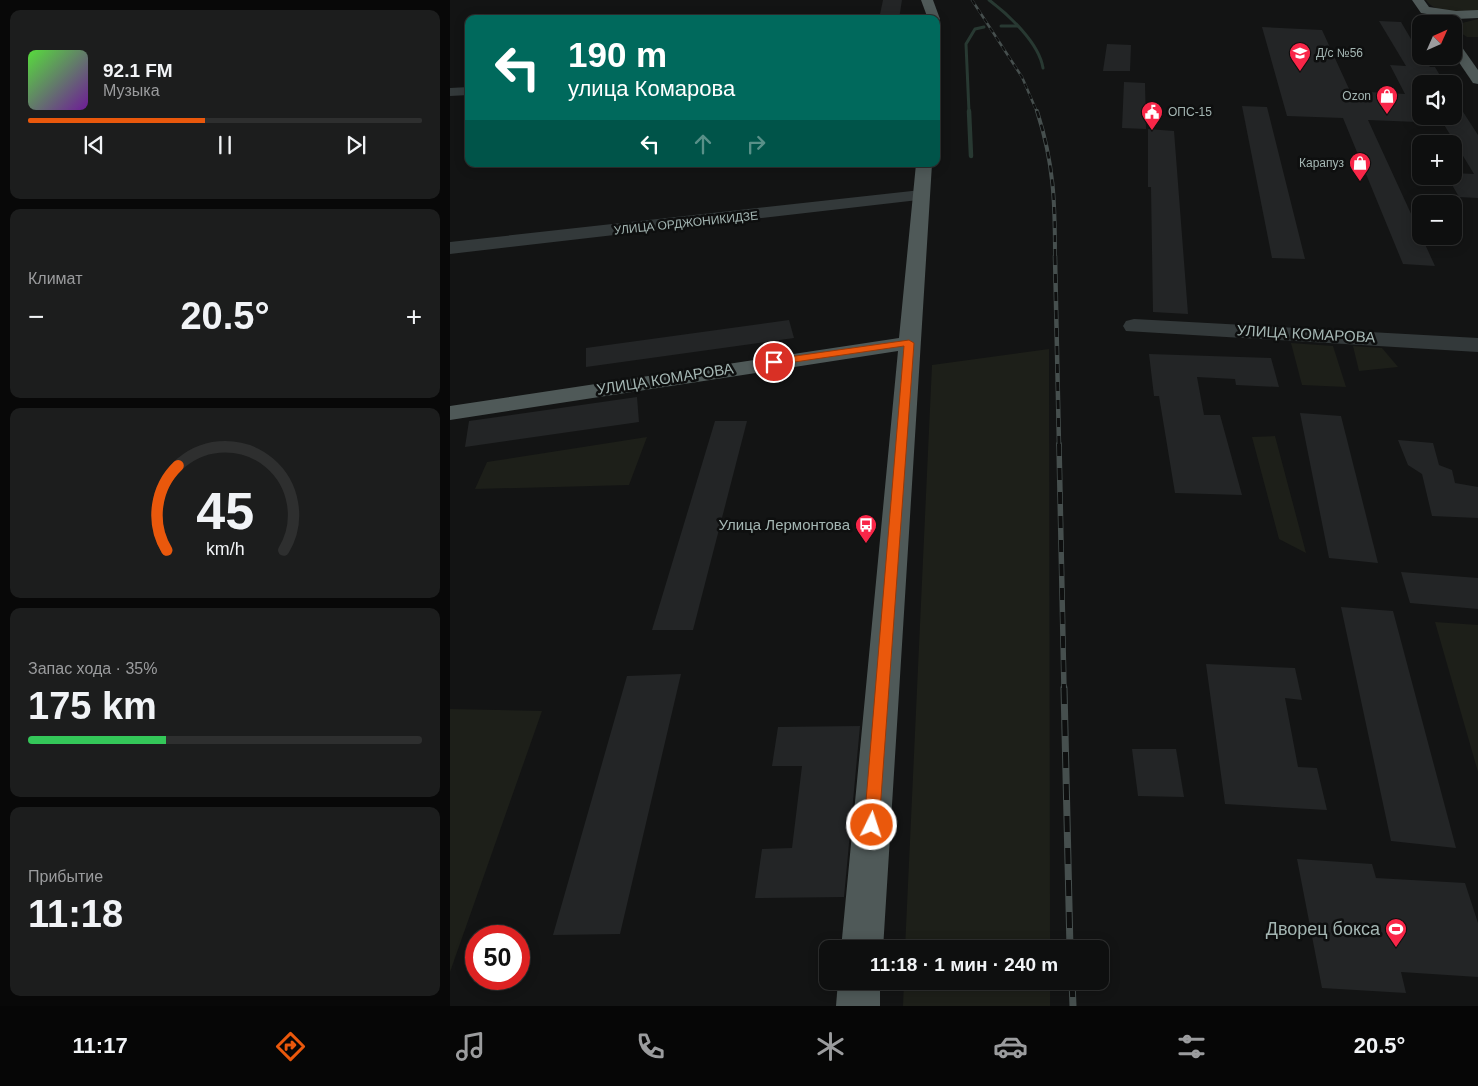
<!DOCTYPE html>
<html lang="ru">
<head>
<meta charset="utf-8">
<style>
	body { margin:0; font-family:Helvetica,sans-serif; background:#1c1d1d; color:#f1f3f6; height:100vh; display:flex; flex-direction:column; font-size:19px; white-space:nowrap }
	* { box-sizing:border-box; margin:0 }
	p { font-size:16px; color:#9b9c9e }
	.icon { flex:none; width:28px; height:28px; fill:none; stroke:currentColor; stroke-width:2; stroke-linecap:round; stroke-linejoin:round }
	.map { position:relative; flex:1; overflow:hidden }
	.details { display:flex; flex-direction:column; gap:10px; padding:10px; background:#080808; width:450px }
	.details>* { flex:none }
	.banner { position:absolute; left:15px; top:15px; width:475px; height:152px; border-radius:10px; box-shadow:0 2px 12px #0003,0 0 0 1px #2e2f2f; background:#00695c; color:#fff; overflow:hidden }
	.needle { width:32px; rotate:45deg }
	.controls { position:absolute; left:962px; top:15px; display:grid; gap:10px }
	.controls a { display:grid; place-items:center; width:50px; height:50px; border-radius:10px; background:#0e0f0f; box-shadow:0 2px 12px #0003,0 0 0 1px #2e2f2f; font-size:25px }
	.speed { position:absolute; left:15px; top:925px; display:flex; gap:10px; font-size:25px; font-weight:700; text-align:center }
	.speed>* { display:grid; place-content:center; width:65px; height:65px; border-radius:50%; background:#0e0f0f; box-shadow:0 2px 12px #0003,0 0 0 1px #2e2f2f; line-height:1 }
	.speed .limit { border:8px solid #d22; background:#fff; color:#111 }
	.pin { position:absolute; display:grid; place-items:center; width:42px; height:42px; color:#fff; margin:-21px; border:2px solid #fff; border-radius:50%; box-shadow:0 1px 5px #0007 }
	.me { position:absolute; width:55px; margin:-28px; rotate:4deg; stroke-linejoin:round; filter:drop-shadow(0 0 4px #0008) }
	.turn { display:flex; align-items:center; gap:18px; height:105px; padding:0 20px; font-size:22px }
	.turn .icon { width:65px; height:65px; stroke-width:2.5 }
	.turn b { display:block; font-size:35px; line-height:42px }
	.lanes { display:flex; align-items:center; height:48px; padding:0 20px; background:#0003; justify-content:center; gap:25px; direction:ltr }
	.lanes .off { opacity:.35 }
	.big { font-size:38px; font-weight:700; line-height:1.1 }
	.details .widget { flex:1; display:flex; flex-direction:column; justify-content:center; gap:8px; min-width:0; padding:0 18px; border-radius:10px; background:#1c1d1d }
	.details .dial { align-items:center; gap:0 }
	.dial svg { height:130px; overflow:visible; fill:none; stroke:#2e2f2f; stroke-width:7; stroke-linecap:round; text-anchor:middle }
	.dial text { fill:#f1f3f6; stroke:none }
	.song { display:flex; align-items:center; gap:15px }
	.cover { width:60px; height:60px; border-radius:8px; background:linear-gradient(135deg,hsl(110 70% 55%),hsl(280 70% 35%)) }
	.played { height:5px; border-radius:2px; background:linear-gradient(90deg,#ea580c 45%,#2e2f2f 45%) }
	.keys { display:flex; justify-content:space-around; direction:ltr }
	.heat { display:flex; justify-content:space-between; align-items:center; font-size:28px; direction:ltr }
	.charge { height:8px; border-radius:4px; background:linear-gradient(90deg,#34c759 35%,#2e2f2f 0) }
	.trip { position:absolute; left:369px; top:940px; width:290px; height:50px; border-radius:10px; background:#0e0f0f; box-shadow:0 2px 12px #0003,0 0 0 1px #2e2f2f; font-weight:700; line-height:50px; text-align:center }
	.tabs { display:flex; height:80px; justify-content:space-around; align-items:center; background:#060606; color:#9b9c9e }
	.tabs .icon { width:35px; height:35px }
	.tabs .on { color:#ea580c }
	.tabs b { font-size:22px; color:#f1f3f6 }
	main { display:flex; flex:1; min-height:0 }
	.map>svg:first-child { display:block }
	.green { fill:#1d1f19 }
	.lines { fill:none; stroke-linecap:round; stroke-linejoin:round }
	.stream-far1 { stroke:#283932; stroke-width:3 }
	.stream { stroke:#283932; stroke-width:4.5 }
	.building { fill:#232526 }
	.minor { fill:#33393a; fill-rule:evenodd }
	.major { fill:#4f5958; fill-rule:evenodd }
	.rail-far4-casing { stroke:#464f4e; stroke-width:2.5 }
	.rail-far3-casing { stroke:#464f4e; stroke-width:4 }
	.rail-far2-casing { stroke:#464f4e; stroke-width:4.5 }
	.rail-far1-casing { stroke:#464f4e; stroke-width:5.5 }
	.rail-casing { stroke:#464f4e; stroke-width:7 }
	.rail-far4 { stroke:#0e0f0f; stroke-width:2; stroke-dasharray:5.5; stroke-linecap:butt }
	.rail-far3 { stroke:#0e0f0f; stroke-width:2.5; stroke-dasharray:7; stroke-linecap:butt }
	.rail-far2 { stroke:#0e0f0f; stroke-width:3; stroke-dasharray:9; stroke-linecap:butt }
	.rail-far1 { stroke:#0e0f0f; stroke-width:4; stroke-dasharray:12; stroke-linecap:butt }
	.rail { stroke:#0e0f0f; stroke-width:5; stroke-dasharray:16; stroke-linecap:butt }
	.route { fill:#ea580c; stroke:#983908 }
	.labels { text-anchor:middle; stroke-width:5; stroke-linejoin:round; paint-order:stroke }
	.far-poi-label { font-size:12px; fill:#a4b6b3; stroke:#0e0f0f; text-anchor:start }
	.far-street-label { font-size:12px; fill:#a4b6b3; stroke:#0e0f0f }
	.street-label { font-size:15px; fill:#a4b6b3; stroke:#0e0f0f }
	.poi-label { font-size:15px; fill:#a4b6b3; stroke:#0e0f0f; text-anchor:end }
	.near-poi-label { font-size:18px; fill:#a4b6b3; stroke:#0e0f0f; text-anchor:end }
</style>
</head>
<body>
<main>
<section class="details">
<div class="widget">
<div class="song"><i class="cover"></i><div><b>92.1 FM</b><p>Музыка</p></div></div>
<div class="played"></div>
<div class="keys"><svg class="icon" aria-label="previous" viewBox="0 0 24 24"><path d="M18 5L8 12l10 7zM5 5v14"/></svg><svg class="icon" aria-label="pause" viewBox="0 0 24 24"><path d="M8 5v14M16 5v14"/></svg><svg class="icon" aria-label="next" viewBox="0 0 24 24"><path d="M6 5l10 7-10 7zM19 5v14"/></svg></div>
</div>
<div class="widget"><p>Климат</p>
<div class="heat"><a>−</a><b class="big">20.5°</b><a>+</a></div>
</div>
<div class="widget dial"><svg viewBox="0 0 100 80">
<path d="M14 69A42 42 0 1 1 86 69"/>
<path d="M14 69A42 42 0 0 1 21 17" stroke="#ea580c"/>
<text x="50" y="56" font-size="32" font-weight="700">45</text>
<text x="50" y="72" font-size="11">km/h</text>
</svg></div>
<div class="widget"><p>Запас хода · 35%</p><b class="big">175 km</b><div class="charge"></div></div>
<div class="widget"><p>Прибытие</p><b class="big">11:18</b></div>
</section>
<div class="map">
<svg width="1028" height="1006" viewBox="0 0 1028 1006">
	<rect width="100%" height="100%" fill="#131414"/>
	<!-- green -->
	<g class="green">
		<path d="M976,0H1028V13C1013,14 985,14 976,0Z"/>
		<polygon points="1028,19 1028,37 1017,37 1006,30 1012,23"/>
		<polygon points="841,343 883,346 896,387 852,385"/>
		<polygon points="903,346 932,348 948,367 909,371"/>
		<polygon points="599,349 600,949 455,949 482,365"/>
		<polygon points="825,436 856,553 829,539 802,437"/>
		<polygon points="197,437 179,485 25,489 37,462"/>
		<polygon points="985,622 1028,625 1028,772"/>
		<polygon points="0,709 92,711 0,972"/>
		<polygon points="454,981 600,981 600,1006 453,1006"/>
	</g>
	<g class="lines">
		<!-- stream-far1 -->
		<g class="stream-far1">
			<path d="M539,0C559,15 589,43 593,68"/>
			<polyline points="551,26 567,26"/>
			<polyline points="519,112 516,44 525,29 534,27"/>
		</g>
		<!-- stream -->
		<polyline class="stream" points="519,111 521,156"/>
	</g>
	<!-- building -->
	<g class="building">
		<polygon points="433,0 452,0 449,19 429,19"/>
		<polygon points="929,21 951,22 971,56 980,67 985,67 995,84 971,84 971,116 1004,116 1004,98 1028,135 1028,198 1009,197 997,176 1004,176 1004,173 1024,174 993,123 918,120 985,266 953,264 893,118 837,116 812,27 872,30 900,91 955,94 940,65 956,66"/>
		<polygon points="657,44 681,45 680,71 653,71"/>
		<polygon points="674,82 695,83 696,129 672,128"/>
		<polygon points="792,106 817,107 855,259 822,258"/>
		<polygon points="698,129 724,131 738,314 703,312 701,187 698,187"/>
		<polygon points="339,320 344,338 136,367 136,348"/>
		<polygon points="699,354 821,358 829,387 786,385 785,379 747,377 754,415 770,415 792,495 725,493 709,396 704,396"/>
		<polygon points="187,397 189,422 15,447 19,421"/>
		<polygon points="850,413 891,416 928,563 879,558"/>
		<polygon points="265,421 297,421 243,630 202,630"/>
		<polygon points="948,440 983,443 989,465 1002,470 1005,483 1028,487 1028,518 982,516 972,474 958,465"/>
		<polygon points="951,572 1028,578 1028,609 960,603"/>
		<polygon points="891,607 943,611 1006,848 941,841"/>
		<polygon points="756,664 845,668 852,700 835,698 848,767 867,768 877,810 775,804"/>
		<polygon points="231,674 170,934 103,935 177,676"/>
		<polygon points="410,726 394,897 305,898 312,849 342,848 352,766 322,766 328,727"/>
		<polygon points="682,749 726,749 734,797 688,796"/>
		<polygon points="847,859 922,864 926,878 1015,883 1028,923 1028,977 951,972 956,993 872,988"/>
	</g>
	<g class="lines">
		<!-- minor -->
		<g class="minor">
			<polygon points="19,87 19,95 0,96 0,88"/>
			<polygon points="471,190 477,191 480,195 477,199 0,254 0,242"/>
			<polygon points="684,319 1028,338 1028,352 676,331 673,326 676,321"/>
		</g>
		<!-- major -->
		<g class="major">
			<polygon points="471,0 483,0 490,19 488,22 486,22 486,19 478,19"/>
			<polygon points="962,0 974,0 979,7 1006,11 1028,10 1028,18 1006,19 971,13"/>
			<polygon points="1004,42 1009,43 1028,70 1028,84 1023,83 1004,55"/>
			<polygon points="466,164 482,164 433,949 391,949 448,351 0,420 0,406 449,338"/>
			<polygon points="388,981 430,981 430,1006 386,1006"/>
		</g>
		<!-- rail-far4 casing -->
		<g class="rail-far4-casing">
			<polyline id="rail-far4" points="522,0 572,77 587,112"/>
		</g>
		<!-- rail-far3 casing -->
		<g class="rail-far3-casing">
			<path id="rail-far3" d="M587,111C604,164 605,202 605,257"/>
		</g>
		<!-- rail-far2 casing -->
		<g class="rail-far2-casing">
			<polyline id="rail-far2" points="605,256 609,446"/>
		</g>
		<!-- rail-far1 casing -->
		<g class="rail-far1-casing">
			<polyline id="rail-far1" points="609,444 614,690"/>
		</g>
		<!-- rail casing -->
		<g class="rail-casing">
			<g id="rail">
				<polyline points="614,688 620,949"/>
				<polyline points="622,981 623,1006"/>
			</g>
		</g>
		<!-- rail-far4 -->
		<use href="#rail-far4" class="rail-far4"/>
		<!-- rail-far3 -->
		<use href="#rail-far3" class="rail-far3"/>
		<!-- rail-far2 -->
		<use href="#rail-far2" class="rail-far2"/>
		<!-- rail-far1 -->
		<use href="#rail-far1" class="rail-far1"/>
		<!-- rail -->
		<use href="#rail" class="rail"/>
	</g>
	<!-- route -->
	<polygon class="route" points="459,340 464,343 429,825 427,830 422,832 416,830 414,825 454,346 324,365 320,362 324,359"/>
	<!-- icons -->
	<defs>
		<g id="school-pin" transform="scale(1.125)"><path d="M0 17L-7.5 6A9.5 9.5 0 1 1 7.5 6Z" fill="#f92648" stroke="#0e0f0f"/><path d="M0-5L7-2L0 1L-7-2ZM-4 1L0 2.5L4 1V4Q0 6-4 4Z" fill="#fff"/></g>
		<g id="shop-pin" transform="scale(1.125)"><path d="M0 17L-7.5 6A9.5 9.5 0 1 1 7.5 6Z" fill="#f92648" stroke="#0e0f0f"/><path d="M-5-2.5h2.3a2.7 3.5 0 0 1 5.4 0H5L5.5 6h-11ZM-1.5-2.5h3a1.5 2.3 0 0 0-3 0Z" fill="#fff"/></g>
		<g id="civic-pin" transform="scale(1.125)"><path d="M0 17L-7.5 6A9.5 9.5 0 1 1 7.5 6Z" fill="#f92648" stroke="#0e0f0f"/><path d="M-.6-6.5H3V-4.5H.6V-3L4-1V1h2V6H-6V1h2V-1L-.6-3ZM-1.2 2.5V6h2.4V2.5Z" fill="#fff"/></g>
		<g id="bus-pin" transform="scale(1.125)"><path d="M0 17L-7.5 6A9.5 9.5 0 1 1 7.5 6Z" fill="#f92648" stroke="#0e0f0f"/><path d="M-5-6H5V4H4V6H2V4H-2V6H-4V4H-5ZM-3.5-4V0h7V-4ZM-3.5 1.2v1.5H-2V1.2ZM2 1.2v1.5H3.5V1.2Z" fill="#fff"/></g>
		<g id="stadium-pin" transform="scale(1.125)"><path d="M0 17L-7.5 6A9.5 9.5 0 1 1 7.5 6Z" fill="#f92648" stroke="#0e0f0f"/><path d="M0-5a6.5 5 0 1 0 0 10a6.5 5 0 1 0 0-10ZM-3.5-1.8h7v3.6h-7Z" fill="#fff"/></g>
	</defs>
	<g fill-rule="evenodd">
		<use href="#school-pin" x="850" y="53"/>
		<use href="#shop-pin" x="937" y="96"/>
		<use href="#civic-pin" x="702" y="112"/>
		<use href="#shop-pin" x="910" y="163"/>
		<use href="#bus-pin" x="416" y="525"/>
		<use href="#stadium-pin" x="946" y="929"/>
	</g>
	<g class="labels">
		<!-- far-poi labels -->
		<g class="far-poi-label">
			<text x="866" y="57">Д/с №56</text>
			<text x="921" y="100" text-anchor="end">Ozon</text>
			<text x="718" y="116">ОПС-15</text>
			<text x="894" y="167" text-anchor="end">Карапуз</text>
		</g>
		<!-- far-street labels -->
		<g class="far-street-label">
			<text transform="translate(236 223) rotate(-6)" y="4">УЛИЦА ОРДЖОНИКИДЗЕ</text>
		</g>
		<!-- street labels -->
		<g class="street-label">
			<text transform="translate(856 334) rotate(3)" y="5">УЛИЦА КОМАРОВА</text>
			<text transform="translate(215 379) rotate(-9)" y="5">УЛИЦА КОМАРОВА</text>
		</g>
		<!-- poi labels -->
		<g class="poi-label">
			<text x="400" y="530">Улица Лермонтова</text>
		</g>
		<!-- near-poi labels -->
		<g class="near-poi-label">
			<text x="930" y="935">Дворец бокса</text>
		</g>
	</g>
</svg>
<div class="controls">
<a><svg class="needle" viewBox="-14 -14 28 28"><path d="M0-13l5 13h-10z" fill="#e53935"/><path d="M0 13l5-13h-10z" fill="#9b9c9e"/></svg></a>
<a><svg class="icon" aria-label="sound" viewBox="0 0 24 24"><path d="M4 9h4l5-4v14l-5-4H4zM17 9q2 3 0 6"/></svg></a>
<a>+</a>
<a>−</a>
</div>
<div class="speed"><div class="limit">50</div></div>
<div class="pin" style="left:324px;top:362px;background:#d93025"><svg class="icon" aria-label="arrive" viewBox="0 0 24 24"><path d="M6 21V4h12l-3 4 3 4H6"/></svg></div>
<svg class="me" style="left:422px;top:825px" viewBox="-20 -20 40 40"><circle r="17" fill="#ea580c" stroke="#fff" stroke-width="3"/><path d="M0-11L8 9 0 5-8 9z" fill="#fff"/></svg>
<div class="trip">11:18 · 1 мин · 240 m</div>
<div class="banner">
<div class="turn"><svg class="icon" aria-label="left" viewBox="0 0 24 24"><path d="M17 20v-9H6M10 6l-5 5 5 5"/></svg><div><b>190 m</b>улица Комарова</div></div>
<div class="lanes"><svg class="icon" aria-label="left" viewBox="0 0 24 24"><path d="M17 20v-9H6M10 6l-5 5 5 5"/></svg><svg class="icon off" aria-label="ahead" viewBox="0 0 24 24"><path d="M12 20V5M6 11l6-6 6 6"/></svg><svg class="icon off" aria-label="right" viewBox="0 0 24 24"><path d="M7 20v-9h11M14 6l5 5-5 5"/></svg></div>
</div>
</div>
</main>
<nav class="tabs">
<b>11:17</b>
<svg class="icon on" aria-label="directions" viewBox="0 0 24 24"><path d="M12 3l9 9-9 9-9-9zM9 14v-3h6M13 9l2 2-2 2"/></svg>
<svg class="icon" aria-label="music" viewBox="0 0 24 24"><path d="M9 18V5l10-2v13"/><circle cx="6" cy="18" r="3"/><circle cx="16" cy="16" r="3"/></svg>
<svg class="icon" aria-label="phone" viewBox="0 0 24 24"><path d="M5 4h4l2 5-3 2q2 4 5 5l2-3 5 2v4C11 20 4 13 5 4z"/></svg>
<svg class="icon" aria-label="climate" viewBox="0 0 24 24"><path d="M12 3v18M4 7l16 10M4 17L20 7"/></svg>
<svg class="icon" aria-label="car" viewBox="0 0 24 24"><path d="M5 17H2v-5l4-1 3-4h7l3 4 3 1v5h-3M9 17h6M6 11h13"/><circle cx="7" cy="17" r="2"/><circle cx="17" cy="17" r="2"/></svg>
<svg class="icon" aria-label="filters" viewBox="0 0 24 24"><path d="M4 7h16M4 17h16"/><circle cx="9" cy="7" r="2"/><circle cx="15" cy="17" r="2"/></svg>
<b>20.5°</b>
</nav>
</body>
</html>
